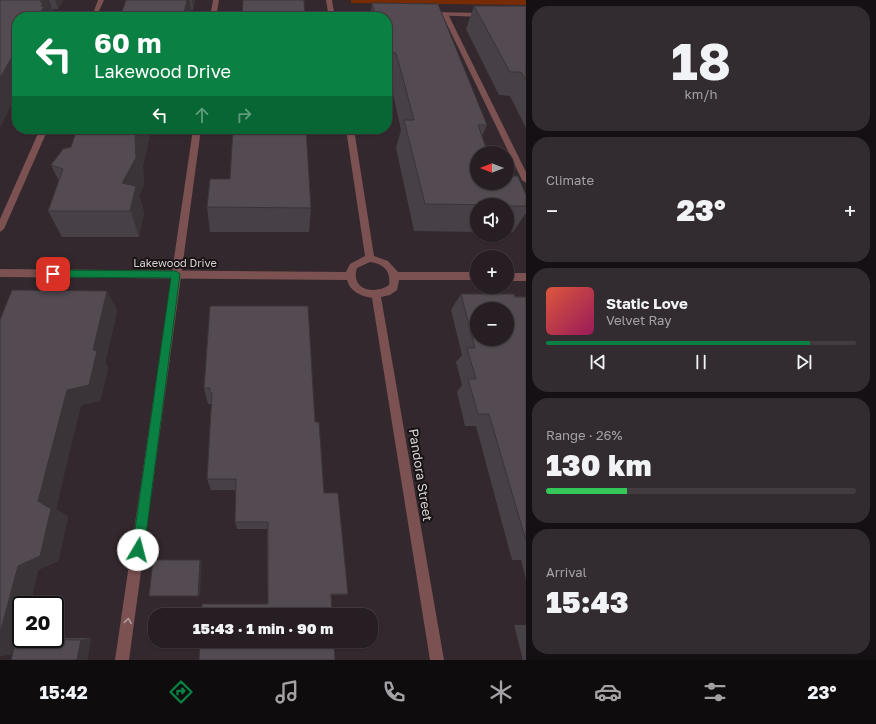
<!DOCTYPE html>
<html lang="en">
<head>
<meta charset="utf-8">
<style>
	body { margin:0; font-family:"Golos Text",sans-serif; background:#322b2f; color:#f1f3f6; height:100vh; display:flex; flex-direction:column; font-size:15px; white-space:nowrap }
	* { box-sizing:border-box; margin:0 }
	p { font-size:13px; color:#a4a2a5 }
	.icon { flex:none; width:22px; height:22px; fill:none; stroke:currentColor; stroke-width:2; stroke-linecap:round; stroke-linejoin:round }
	.map { position:relative; flex:1; overflow:hidden }
	.sheet { display:flex; flex-direction:column; gap:6px; padding:6px; background:#151013; width:350px }
	.sheet>* { flex:none }
	.hud { position:absolute; left:12px; top:12px; width:380px; height:122px; border-radius:16px; box-shadow:0 1px 3px #0004,0 0 0 1px #423c40; background:#0b8043; color:#fff; overflow:hidden }
	.needle { width:26px; rotate:270deg }
	.buttons { position:absolute; left:470px; top:146px; display:grid; gap:8px }
	.buttons a { display:grid; place-items:center; width:44px; height:44px; border-radius:50%; background:#261e22; box-shadow:0 1px 3px #0004,0 0 0 1px #423c40; font-size:20px }
	.speed { position:absolute; left:12px; top:596px; display:flex; gap:8px; font-size:20px; font-weight:700; text-align:center }
	.speed>* { display:grid; place-content:center; width:52px; height:52px; border-radius:50%; background:#261e22; box-shadow:0 1px 3px #0004,0 0 0 1px #423c40; line-height:1 }
	.speed .limit { border:2px solid #111; border-radius:6px; background:#fff; color:#111 }
	.pin { position:absolute; display:grid; place-items:center; width:34px; height:34px; color:#fff; margin:-17px; border-radius:8px; box-shadow:0 2px 6px #0006 }
	.me { position:absolute; width:44px; margin:-22px; rotate:8deg; stroke-linejoin:round; filter:drop-shadow(0 0 3px #0008) }
	.turn { display:flex; align-items:center; gap:14px; height:84px; padding:0 16px; font-size:18px }
	.turn .icon { width:52px; height:52px; stroke-width:2.5 }
	.turn b { display:block; font-size:28px; line-height:34px }
	.lanes { display:flex; align-items:center; height:38px; padding:0 16px; background:#0003; justify-content:center; gap:20px; direction:ltr }
	.lanes .off { opacity:.35 }
	.big { font-size:30px; font-weight:800; line-height:1.1 }
	.sheet .tile { flex:1; display:flex; flex-direction:column; justify-content:center; gap:6px; min-width:0; padding:0 14px; border-radius:16px; background:#322b2f }
	.sheet .dial { align-items:center; gap:0 }
	.dial b { font-size:52px; line-height:1 }
	.song { display:flex; align-items:center; gap:12px }
	.cover { width:48px; height:48px; border-radius:6px; background:linear-gradient(135deg,hsl(10 70% 55%),hsl(330 70% 35%)) }
	.played { height:4px; border-radius:2px; background:linear-gradient(90deg,#0b8043 85%,#423c40 85%) }
	.keys { display:flex; justify-content:space-around; direction:ltr }
	.heat { display:flex; justify-content:space-between; align-items:center; font-size:22px; direction:ltr }
	.charge { height:6px; border-radius:3px; background:linear-gradient(90deg,#34c759 26%,#423c40 0) }
	.trip { position:absolute; left:148px; top:608px; width:230px; height:40px; border-radius:16px; background:#261e22; box-shadow:0 1px 3px #0004,0 0 0 1px #423c40; font-weight:800; line-height:40px; text-align:center }
	.dock { display:flex; height:64px; justify-content:space-around; align-items:center; background:#0f0c0e; color:#a4a2a5 }
	.dock .icon { width:28px; height:28px }
	.dock .active { color:#0b8043 }
	.dock b { font-size:18px; color:#f1f3f6 }
	main { display:flex; flex:1; min-height:0 }
	.map>svg:first-child { display:block }
	.green { fill:#772b03 }
	.lines { fill:none; stroke-linecap:round; stroke-linejoin:round }
	.service { fill:#7b5152; fill-rule:evenodd }
	.minor { fill:#7b5152; fill-rule:evenodd }
	.wall { fill:#474047 }
	.shaded-wall { fill:#3a3439 }
	.building { fill:#534a52; stroke:#3a3439; fill-rule:evenodd }
	.oneway { stroke:#b29d9f }
	.route { fill:#0b8043; stroke:#07532c }
	.labels { text-anchor:middle; stroke-width:4; stroke-linejoin:round; paint-order:stroke }
	.street-label { font-size:11px; fill:#d7d0d2; stroke:#181315 }
	.near-street-label { font-size:13px; fill:#d7d0d2; stroke:#181315 }
</style>
</head>
<body>
<main>
<div class="map">
<svg width="526" height="660" viewBox="0 0 526 660">
	<rect width="100%" height="100%" fill="#33282d"/>
	<!-- green -->
	<polygon class="green" points="351,0 526,0 526,5 351,3"/>
	<g class="lines">
		<!-- service -->
		<g class="service">
			<polygon points="213,0 219,0 216,17 210,17"/>
			<polygon points="445,12 448,14 526,172 526,183 522,180 442,14"/>
			<polygon points="193,129 201,129 129,660 115,660"/>
		</g>
		<!-- minor -->
		<g class="minor">
			<polygon points="98,0 104,0 99,11 134,11 137,13 134,15 98,15 97,17 91,17 92,15 40,15 37,13 40,11 94,11"/>
			<polygon points="326,0 332,0 334,12 384,12 387,14 384,16 334,15 335,17 329,17 329,15 292,15 289,13 292,11 328,12"/>
			<polygon points="256,11 258,12 258,14 178,15 175,13 178,11"/>
			<polygon points="430,12 484,13 487,15 484,17 428,15 427,14"/>
			<polygon points="40,129 48,129 4,229 0,232 0,219"/>
			<path d="M346,129H354L374,256L388,261L398,272H477V280H399L397,290L390,295L381,297L444,660H430L372,298C360,296 350,291 347,280L0,277V269L346,272L350,264L365,256ZM370,262C384,264 391,271 389,285C375,295 350,290 357,268Z"/>
			<rect x="507" y="273" width="19" height="8"/>
		</g>
	</g>
	<!-- wall -->
	<g class="wall">
		<polygon points="0,0 63,0 58,9 53,9 55,16 54,17 17,17 17,93 0,127"/>
		<polygon points="126,0 195,0 193,10"/>
		<polygon points="372,3 438,4 487,125 482,136 488,153 477,153 477,183 507,183 507,176 518,176 526,195 526,213 513,232 507,232 507,205 477,205 477,232 414,231 396,148 401,130 390,80 387,80 387,17 370,17"/>
		<polygon points="474,6 526,6 526,128 510,96 499,95 466,29"/>
		<polygon points="77,129 163,129 162,134 150,134 143,166 144,185 139,195 144,213 139,237 62,237 48,211 59,181 51,165 71,147"/>
		<polygon points="230,179 311,208 309,232 210,232 207,207"/>
		<polygon points="12,290 107,291 117,311 105,363 108,368 100,401 81,405 68,456 56,509 68,517 58,561 38,570 30,605 21,605 21,639 55,639 55,638 91,638 87,660 11,660 13,654 0,656 0,320"/>
		<polygon points="461,294 526,297 526,579 521,560 512,560 476,426 465,426 457,392 462,385 456,362 462,355 451,310"/>
		<polygon points="210,306 315,422 324,493 348,594 340,595 331,595 268,604 267,529 237,529 235,522 236,490 211,490 207,479 212,404 208,404 204,388"/>
		<polygon points="514,625 526,625 526,660 523,660"/>
	</g>
	<!-- shaded-wall -->
	<g class="shaded-wall">
		<polygon points="42,0 49,0 55,16 54,17 38,17 40,2"/>
		<polygon points="55,0 63,0 58,9"/>
		<polygon points="187,0 190,0 192,17 183,17"/>
		<polygon points="192,0 195,0 193,10"/>
		<polygon points="17,48 17,93 0,127 0,78"/>
		<polygon points="137,129 148,129 150,134 143,166 144,185 139,195 144,213 139,237 122,183"/>
		<polygon points="161,129 163,129 162,134"/>
		<polygon points="107,291 117,311 105,363 108,368 100,401 81,405 56,509 68,517 58,561 38,570 30,605 21,605 21,639 16,639 18,653 0,656 0,633 18,566 38,501 67,390 93,350"/>
		<polygon points="200,560 202,562 200,596 198,596"/>
		<polygon points="91,638 87,660 77,660 81,640"/>
	</g>
	<!-- building -->
	<g class="building">
		<polygon points="0,0 42,0 40,2 43,2 41,6 44,6 38,17 17,17 17,48 0,78"/>
		<polygon points="126,0 187,0 183,17 120,17"/>
		<polygon points="243,0 304,0 305,17 242,17"/>
		<polygon points="372,3 438,4 487,125 478,125 488,153 477,153 477,183 507,183 507,176 518,176 526,195 526,206 507,206 507,205 425,204 404,120 414,120 405,86 396,53 387,52 387,17 376,17"/>
		<polygon points="474,6 526,6 526,80 521,72 510,72"/>
		<polygon points="77,129 137,129 135,138 136,158 122,183 136,186 130,211 48,211 63,169 51,165 63,149 71,147"/>
		<polygon points="233,129 306,129 311,208 207,207 210,179 230,179"/>
		<polygon points="12,290 107,291 93,350 97,351 89,385 67,390 38,501 51,509 40,556 18,566 0,633 0,320"/>
		<path d="M461,294H514L515,297H526V541L489,414H478L468,379H476L467,348H475ZM477,309H507V339H477Z"/>
		<polygon points="210,306 308,306 315,422 319,422 324,493 338,493 348,594 331,594 332,615 202,615 202,604 268,604 268,522 235,522 236,479 207,479 212,393 210,393 210,388 204,388"/>
		<polygon points="153,560 200,560 198,596 149,596"/>
		<polygon points="16,639 81,640 77,660 11,660"/>
		<polygon points="200,641 334,641 335,660 199,660"/>
	</g>
	<!-- one-way arrows -->
	<defs><path id="oneway-chevron" d="M-2-3.5L2.5 0L-2 3.5" fill="none" stroke-width="1.6" stroke-linecap="round" stroke-linejoin="round"/></defs>
	<use class="oneway" href="#oneway-chevron" transform="translate(128 621) rotate(-82)"/>
	<!-- route -->
	<polygon class="route" points="53,270 176,271 180,274 144,550 142,555 138,556 134,555 132,550 171,278 53,277 48,274"/>
	<g class="labels">
		<!-- street labels -->
		<g class="street-label">
			<text x="175" y="267">Lakewood Drive</text>
		</g>
		<!-- near-street labels -->
		<g class="near-street-label">
			<text transform="translate(421 475) rotate(81)" y="5">Pandora Street</text>
		</g>
	</g>
</svg>
<div class="buttons">
<a><svg class="needle" viewBox="-14 -14 28 28"><path d="M0-13l5 13h-10z" fill="#e53935"/><path d="M0 13l5-13h-10z" fill="#a4a2a5"/></svg></a>
<a><svg class="icon" aria-label="sound" viewBox="0 0 24 24"><path d="M4 9h4l5-4v14l-5-4H4zM17 9q2 3 0 6"/></svg></a>
<a>+</a>
<a>−</a>
</div>
<div class="speed"><div class="limit">20</div></div>
<div class="pin" style="left:53px;top:274px;background:#d93025"><svg class="icon" aria-label="arrive" viewBox="0 0 24 24"><path d="M6 21V4h12l-3 4 3 4H6"/></svg></div>
<svg class="me" style="left:138px;top:550px" viewBox="-20 -20 40 40"><circle r="19" fill="#fff"/><path d="M0-13L10 11 0 6-10 11z" fill="#0b8043"/></svg>
<div class="trip">15:43 · 1 min · 90 m</div>
<div class="hud">
<div class="turn"><svg class="icon" aria-label="left" viewBox="0 0 24 24"><path d="M17 20v-9H6M10 6l-5 5 5 5"/></svg><div><b>60 m</b>Lakewood Drive</div></div>
<div class="lanes"><svg class="icon" aria-label="left" viewBox="0 0 24 24"><path d="M17 20v-9H6M10 6l-5 5 5 5"/></svg><svg class="icon off" aria-label="ahead" viewBox="0 0 24 24"><path d="M12 20V5M6 11l6-6 6 6"/></svg><svg class="icon off" aria-label="right" viewBox="0 0 24 24"><path d="M7 20v-9h11M14 6l5 5-5 5"/></svg></div>
</div>
</div>
<section class="sheet">
<div class="tile dial"><b>18</b><p>km/h</p></div>
<div class="tile"><p>Climate</p>
<div class="heat"><a>−</a><b class="big">23°</b><a>+</a></div>
</div>
<div class="tile">
<div class="song"><i class="cover"></i><div><b>Static Love</b><p>Velvet Ray</p></div></div>
<div class="played"></div>
<div class="keys"><svg class="icon" aria-label="previous" viewBox="0 0 24 24"><path d="M18 5L8 12l10 7zM5 5v14"/></svg><svg class="icon" aria-label="pause" viewBox="0 0 24 24"><path d="M8 5v14M16 5v14"/></svg><svg class="icon" aria-label="next" viewBox="0 0 24 24"><path d="M6 5l10 7-10 7zM19 5v14"/></svg></div>
</div>
<div class="tile"><p>Range · 26%</p><b class="big">130 km</b><div class="charge"></div></div>
<div class="tile"><p>Arrival</p><b class="big">15:43</b></div>
</section>
</main>
<nav class="dock">
<b>15:42</b>
<svg class="icon active" aria-label="directions" viewBox="0 0 24 24"><path d="M12 3l9 9-9 9-9-9zM9 14v-3h6M13 9l2 2-2 2"/></svg>
<svg class="icon" aria-label="music" viewBox="0 0 24 24"><path d="M9 18V5l10-2v13"/><circle cx="6" cy="18" r="3"/><circle cx="16" cy="16" r="3"/></svg>
<svg class="icon" aria-label="phone" viewBox="0 0 24 24"><path d="M5 4h4l2 5-3 2q2 4 5 5l2-3 5 2v4C11 20 4 13 5 4z"/></svg>
<svg class="icon" aria-label="climate" viewBox="0 0 24 24"><path d="M12 3v18M4 7l16 10M4 17L20 7"/></svg>
<svg class="icon" aria-label="car" viewBox="0 0 24 24"><path d="M5 17H2v-5l4-1 3-4h7l3 4 3 1v5h-3M9 17h6M6 11h13"/><circle cx="7" cy="17" r="2"/><circle cx="17" cy="17" r="2"/></svg>
<svg class="icon" aria-label="filters" viewBox="0 0 24 24"><path d="M4 7h16M4 17h16"/><circle cx="9" cy="7" r="2"/><circle cx="15" cy="17" r="2"/></svg>
<b>23°</b>
</nav>
</body>
</html>
